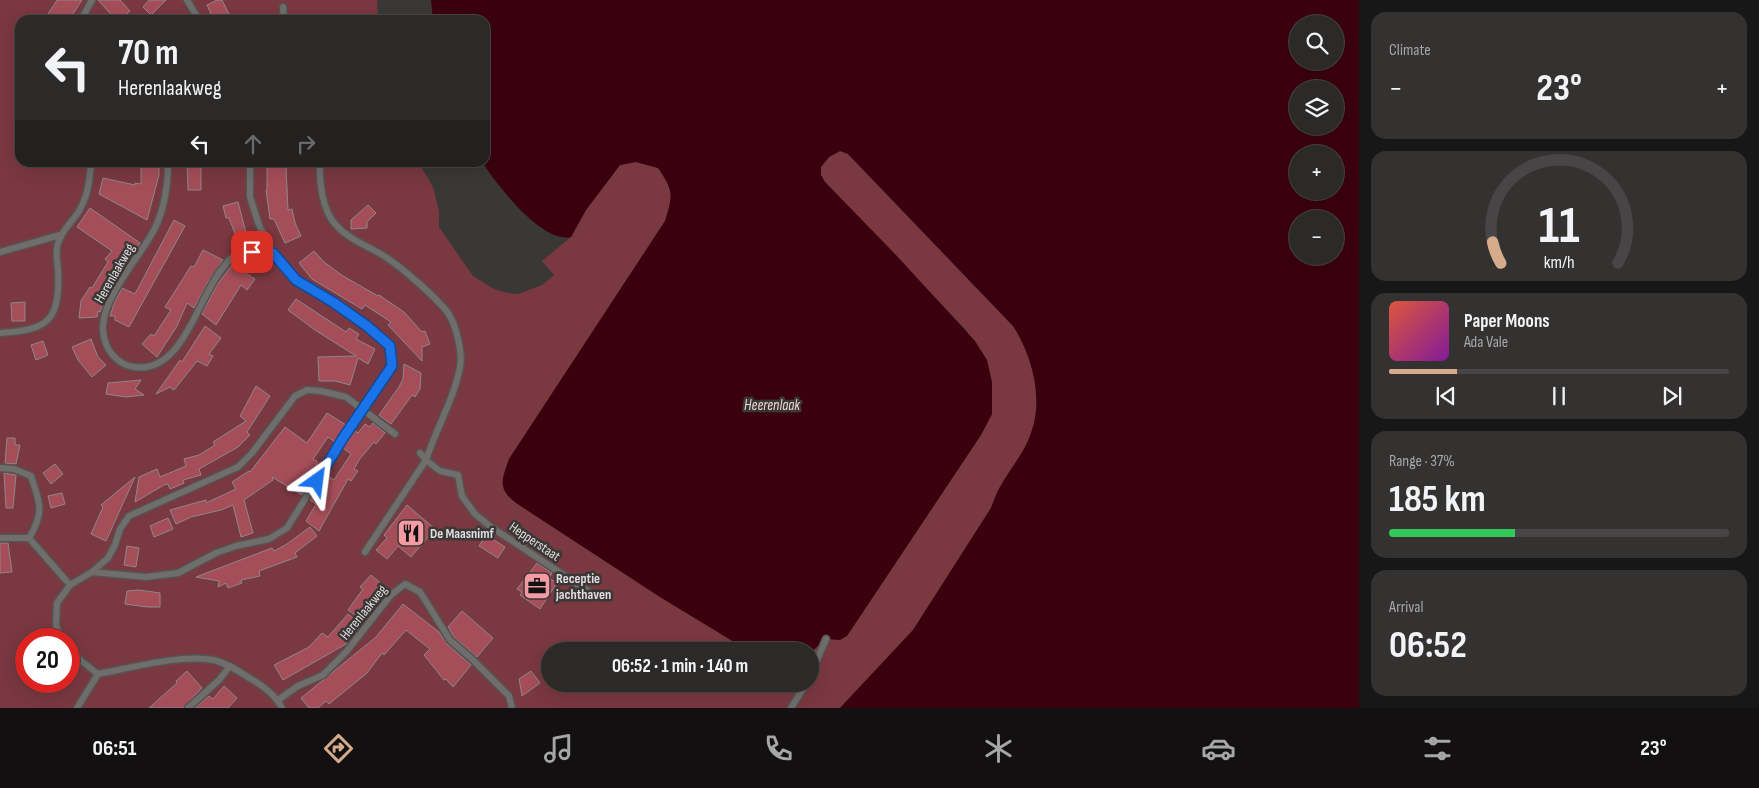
<!DOCTYPE html>
<html lang="en">
<head>
<meta charset="utf-8">
<style>
	body { margin:0; font-family:"Sofia Sans Condensed",sans-serif; background:#343131; color:#f1f3f6; height:100vh; display:flex; flex-direction:column; font-size:19px; white-space:nowrap }
	* { box-sizing:border-box; margin:0 }
	p { font-size:16px; color:#a6a6a8 }
	.icon { flex:none; width:28px; height:28px; fill:none; stroke:currentColor; stroke-width:2; stroke-linecap:round; stroke-linejoin:round }
	.map { position:relative; flex:1; overflow:hidden }
	.details { display:flex; flex-direction:column; gap:12px; padding:12px; background:#181717; width:400px }
	.details>* { flex:none }
	.banner { position:absolute; left:15px; top:15px; width:475px; height:152px; border-radius:15px; box-shadow:0 5px 20px #0002,0 0 0 1px #484546; background:#2c2929; color:#f1f3f6; overflow:hidden }
	.tools { position:absolute; left:1289px; top:15px; display:grid; gap:10px }
	.tools a { display:grid; place-items:center; width:55px; height:55px; border-radius:50%; background:#2c2929; box-shadow:0 5px 20px #0002,0 0 0 1px #484546; font-size:25px }
	.speed { position:absolute; left:15px; top:628px; display:flex; gap:10px; font-size:25px; font-weight:700; text-align:center }
	.speed>* { display:grid; place-content:center; width:65px; height:65px; border-radius:50%; background:#2c2929; box-shadow:0 5px 20px #0002,0 0 0 1px #484546; line-height:1 }
	.speed .limit { border:8px solid #d22; background:#fff; color:#111 }
	.pin { position:absolute; display:grid; place-items:center; width:42px; height:42px; color:#fff; margin:-21px; border-radius:10px; box-shadow:0 2px 8px #0006 }
	.me { position:absolute; width:55px; margin:-28px; rotate:31deg; stroke-linejoin:round; filter:drop-shadow(0 0 4px #0008) }
	.turn { display:flex; align-items:center; gap:18px; height:105px; padding:0 20px; font-size:22px }
	.turn .icon { width:65px; height:65px; stroke-width:2.5 }
	.turn b { display:block; font-size:35px; line-height:42px }
	.lanes { display:flex; align-items:center; height:48px; padding:0 20px; background:#0003; justify-content:center; gap:25px; direction:ltr }
	.lanes .off { opacity:.35 }
	.big { font-size:38px; font-weight:700; line-height:1.1 }
	.details .card { flex:1; display:flex; flex-direction:column; justify-content:center; gap:8px; min-width:0; padding:0 18px; border-radius:15px; background:#343131 }
	.details .dial { align-items:center; gap:0 }
	.dial svg { height:130px; overflow:visible; fill:none; stroke:#484546; stroke-width:7; stroke-linecap:round; text-anchor:middle }
	.dial text { fill:#f1f3f6; stroke:none }
	.song { display:flex; align-items:center; gap:15px }
	.cover { width:60px; height:60px; border-radius:8px; background:linear-gradient(135deg,hsl(10 70% 55%),hsl(290 70% 35%)) }
	.played { height:5px; border-radius:2px; background:linear-gradient(90deg,#d6ab8b 20%,#484546 20%) }
	.keys { display:flex; justify-content:space-around; direction:ltr }
	.heat { display:flex; justify-content:space-between; align-items:center; font-size:28px; direction:ltr }
	.charge { height:8px; border-radius:4px; background:linear-gradient(90deg,#34c759 37%,#484546 0) }
	.trip { position:absolute; left:541px; top:642px; width:278px; height:50px; border-radius:25px; background:#2c2929; box-shadow:0 5px 20px #0002,0 0 0 1px #484546; font-weight:700; line-height:50px; text-align:center }
	.dock { display:flex; height:80px; justify-content:space-around; align-items:center; background:#121010; color:#a6a6a8 }
	.dock .icon { width:35px; height:35px }
	.dock .selected { color:#d6ab8b }
	.dock b { font-size:22px; color:#f1f3f6 }
	main { display:flex; flex:1; min-height:0 }
	.map>svg:first-child { display:block }
	.green { fill:#7a3840; fill-rule:evenodd }
	.water { fill:#3b000e; fill-rule:evenodd }
	.building { fill:#a54e59; stroke:#8c8889 }
	.lines { fill:none; stroke-linecap:round; stroke-linejoin:round }
	.service-casing { stroke:#565353; stroke-width:9 }
	.service { stroke:#706d6d; stroke-width:6 }
	.route-casing { stroke:#114b97; stroke-width:12 }
	.route { stroke:#1a73e8; stroke-width:9 }
	.labels { text-anchor:middle; stroke-width:5; stroke-linejoin:round; paint-order:stroke }
	.street-label { font-size:14px; fill:#dfdddd; stroke:#3a3737 }
	.poi-label { font-size:14px; font-weight:bold; fill:#dfdddd; stroke:#3a3737; text-anchor:start }
	.water-label { font-size:15px; font-style:italic; fill:#efd5d7; stroke:#3a3737 }
</style>
</head>
<body>
<main>
<div class="map">
<svg width="1359" height="708" viewBox="0 0 1359 708">
	<rect width="100%" height="100%" fill="#3a3737"/>
	<!-- green -->
	<path class="green" d="M0,0H377L378,20H20V162L419,163L433,187L439,211V227L473,276L494,289L507,293L518,294L542,285L554,275L542,261L571,237L586,210L620,165L636,162L658,168C674,191 673,195 665,221L509,459C502,480 497,488 516,503L660,597L749,651H550V684H810V653L826,639L847,636L981,435L992,414L991,399L967,331L825,182L821,175V167L829,157L840,151L848,154L1013,326C1032,355 1044,399 1031,433C1025,452 1010,469 1000,487C996,493 994,501 991,508L913,630L840,708H0ZM26,639H69V681H26Z"/>
	<!-- water -->
	<path class="water" d="M431,0H1359V708H840L913,630L991,508C994,501 996,493 1000,487C1010,469 1025,452 1031,433C1044,399 1032,355 1013,326L848,154L840,151L829,157L821,167V175L825,182L896,255L975,341L987,360L992,382V414L981,435L847,636L840,640L826,639L810,653V651H749L660,597L516,503C497,488 502,480 509,459L665,221C673,195 674,191 658,168L636,162L620,165L586,210L571,237C542,244 497,185 483,163L485,162V20H433ZM1298,24H1335V61H1298ZM1298,89H1335V126H1298ZM1298,154H1335V191H1298ZM1298,219H1335V256H1298Z"/>
	<!-- building -->
	<g class="building">
		<polygon points="57,0 82,0 69,20 44,20"/>
		<polygon points="98,0 120,0 130,11 120,20 116,20"/>
		<polygon points="149,0 166,0 151,15 143,7"/>
		<polygon points="217,0 222,0 232,20 214,20 207,5"/>
		<polygon points="141,162 159,162 159,175 147,220 99,194 103,178 135,185 135,183 141,184"/>
		<polygon points="187,163 201,163 201,190 188,190"/>
		<polygon points="267,166 286,166 288,210 292,209 295,223 301,236 285,243 274,219 270,219 266,190 267,190"/>
		<polygon points="238,202 250,248 241,249 229,218 226,218 223,206"/>
		<polygon points="368,205 376,213 367,222 367,228 351,229 351,220"/>
		<polygon points="90,208 140,243 111,282 113,284 100,312 98,311 97,317 79,318 81,301 90,287 92,288 108,262 105,259 112,251 77,227"/>
		<polygon points="174,220 185,226 129,327 115,320 115,316 110,316 115,301 122,288 135,294"/>
		<polygon points="203,250 223,260 209,280 194,308 187,303 177,326 157,357 142,344 151,334 154,336 171,310 165,307 191,266 194,267"/>
		<polygon points="314,251 324,262 343,276 378,296 379,295 404,312 422,332 425,331 430,344 422,347 422,361 388,325 391,322 365,305 362,309 312,279 299,263"/>
		<polygon points="232,265 255,279 247,290 241,285 216,325 202,314 217,285"/>
		<polygon points="296,299 346,332 349,328 359,334 356,339 375,349 368,364 358,358 350,385 335,381 319,381 318,357 356,356 315,330 288,310"/>
		<polygon points="25,302 25,321 12,321 11,303"/>
		<polygon points="205,326 221,338 209,354 213,356 207,366 197,361 174,390 170,387 156,394 180,360 182,362"/>
		<polygon points="91,339 98,357 106,365 92,377 78,360 72,347"/>
		<polygon points="43,341 48,355 36,360 31,345"/>
		<polygon points="404,364 421,373 420,389 415,397 412,395 391,424 379,415 399,387 403,379"/>
		<polygon points="141,380 135,389 144,395 126,397 106,394 108,383"/>
		<polygon points="256,386 270,396 247,432 250,435 238,447 199,469 201,475 183,480 184,483 170,489 168,484 164,485 135,502 139,477 157,469 160,477 186,466 184,459 199,455 215,445 213,442 246,421 240,416"/>
		<polygon points="327,413 346,425 335,442 328,437 313,459 318,462 315,468 317,470 302,495 272,477 273,480 244,500 253,533 241,537 233,505 221,510 191,517 176,524 170,510 206,500 206,503 236,489 232,482 249,471 250,472 285,427 307,443"/>
		<polygon points="373,423 385,433 376,444 374,442 359,460 354,469 358,471 351,481 348,479 319,531 306,521 316,504 310,500 326,475 334,480 351,454 343,448 354,430 358,433 365,424 370,427"/>
		<polygon points="7,438 15,438 15,445 20,445 16,464 5,463"/>
		<polygon points="55,464 63,474 51,484 43,473"/>
		<polygon points="4,473 16,475 13,508 6,508"/>
		<polygon points="135,477 106,541 91,534 103,507 101,505"/>
		<polygon points="62,493 65,504 51,508 48,496"/>
		<polygon points="407,505 435,529 411,557 398,546 387,559 376,550 387,538 384,535"/>
		<polygon points="168,518 173,529 154,537 150,526"/>
		<polygon points="310,527 317,536 295,553 297,557 259,571 260,576 241,580 242,583 228,588 226,583 218,587 219,581 196,577 272,548 274,551 287,544"/>
		<polygon points="486,535 505,547 498,558 479,546"/>
		<polygon points="0,543 8,543 12,572 0,573"/>
		<polygon points="127,546 139,548 136,567 124,565"/>
		<polygon points="537,563 552,573 549,578 557,583 540,609 520,595 522,592 517,589"/>
		<polygon points="371,575 385,587 375,599 372,597 358,617 348,610 363,589 360,587"/>
		<polygon points="139,590 160,593 160,607 147,607 125,604 127,591"/>
		<polygon points="403,604 439,632 447,644 471,665 453,687 446,679 444,680 424,655 430,649 406,630 384,655 382,653 367,673 329,704 326,701 318,708 309,708 301,698 376,637"/>
		<polygon points="462,611 493,638 477,657 454,637 448,627"/>
		<polygon points="348,614 361,625 346,644 283,680 274,665 309,647 322,633 328,637"/>
		<polygon points="187,671 202,688 183,708 149,708 177,683 176,681"/>
		<polygon points="531,671 540,683 522,696 519,679"/>
		<polygon points="224,686 237,698 228,708 195,708 209,696 213,699"/>
	</g>
	<g class="lines">
		<!-- service casing -->
		<g class="service-casing">
			<g id="service">
				<polyline points="187,0 199,20"/>
				<polyline points="283,7 284,20"/>
				<polyline points="81,20 92,0"/>
				<path d="M168,162C168,184 165,206 156,226C141,259 90,306 106,344C110,355 122,366 134,367C183,374 197,299 222,269C225,266 228,260 232,258C243,251 261,253 273,253"/>
				<path d="M320,162C319,181 322,209 335,224C347,238 363,244 379,253C397,263 435,296 448,313C456,325 463,353 460,367C454,399 436,429 426,460L440,471L458,475L462,496L475,514L491,527L594,595"/>
				<polyline points="0,252 60,235"/>
				<path d="M0,333C50,330 60,320 58,269C57,260 55,251 58,243C62,230 72,222 79,211C88,196 90,179 91,162"/>
				<path d="M0,468L14,469L31,476C40,503 45,512 29,538"/>
				<polyline points="0,538 29,538 70,585"/>
				<polyline points="365,552 426,460 420,453"/>
				<polyline points="92,572 108,558 115,545 120,529 129,516 238,467 252,453 295,396 307,390 321,391 346,397 395,434"/>
				<polyline points="61,639 56,625 57,603 70,585 92,572 146,577 178,573 216,553 236,546 269,539 287,528 343,438 392,366 390,345 367,326 333,302 296,280 273,253 259,225 250,197 250,162"/>
				<polyline points="69,649 75,656 98,674"/>
				<polyline points="810,676 826,639"/>
				<polyline points="278,700 298,686 323,675 346,652 391,595 405,584 420,592 450,640 472,659 509,696 512,708"/>
				<path d="M77,708L98,674C130,668 182,654 213,660C227,663 240,672 251,679C263,686 276,696 282,708"/>
				<polyline points="188,708 219,680 230,666"/>
				<polyline points="791,708 806,684"/>
			</g>
		</g>
		<!-- service -->
		<use href="#service" class="service"/>
	</g>
	<g class="lines">
		<!-- route casing -->
		<g class="route-casing">
			<polyline id="route" points="252,252 273,253 296,280 333,302 367,326 390,346 392,366 343,438 317,481"/>
		</g>
		<!-- route -->
		<use href="#route" class="route"/>
	</g>
	<!-- icons -->
	<defs>
		<g id="restaurant-square" transform="scale(1.4375)"><rect x="-9" y="-9" width="18" height="18" rx="4" fill="#f49aa3" stroke="#3a3737"/><path d="M-5-6h1v4h1v-4h1v4h1v-4h1v5L-1.5 .5V6h-2V.5L-5-1ZM5-6V6H3V1.5H1.5Q1.5-4 5-6Z" fill="#111"/></g>
		<g id="office-square" transform="scale(1.4375)"><rect x="-9" y="-9" width="18" height="18" rx="4" fill="#f49aa3" stroke="#3a3737"/><path d="M-6-3h4V-5.5h4V-3h4V5H-6ZM-1-4.5V-3h2v-1.5ZM-6 0V1H6V0Z" fill="#111"/></g>
	</defs>
	<g fill-rule="evenodd">
		<use href="#restaurant-square" x="411" y="533"/>
		<use href="#office-square" x="537" y="586"/>
	</g>
	<g class="labels">
		<!-- street labels -->
		<g class="street-label">
			<text transform="translate(114 273) rotate(-60)" y="5">Herenlaakweg</text>
			<text transform="translate(535 541) rotate(34)" y="5">Hepperstaat</text>
			<text transform="translate(363 612) rotate(-51)" y="5">Herenlaakweg</text>
		</g>
		<!-- poi labels -->
		<g class="poi-label">
			<text x="430" y="538">De Maasnimf</text>
			<text x="556" y="583">Receptie<tspan x="556" dy="16">jachthaven</tspan></text>
		</g>
		<!-- water labels -->
		<g class="water-label">
			<text x="772" y="410">Heerenlaak</text>
		</g>
	</g>
</svg>
<div class="tools">
<a><svg class="icon" aria-label="search" viewBox="0 0 24 24"><circle cx="10" cy="10" r="6"/><path d="M15 15l6 6"/></svg></a>
<a><svg class="icon" aria-label="layers" viewBox="0 0 24 24"><path d="M12 4l9 5-9 5-9-5zM3 14l9 5 9-5"/></svg></a>
<a>+</a>
<a>−</a>
</div>
<div class="speed"><div class="limit">20</div></div>
<div class="pin" style="left:252px;top:252px;background:#d93025"><svg class="icon" aria-label="arrive" viewBox="0 0 24 24"><path d="M6 21V4h12l-3 4 3 4H6"/></svg></div>
<svg class="me" style="left:317px;top:481px" viewBox="-20 -20 40 40"><path d="M0-17L14 15 0 8-14 15z" fill="#1a73e8" stroke="#fff" stroke-width="4"/></svg>
<div class="trip">06:52 · 1 min · 140 m</div>
<div class="banner">
<div class="turn"><svg class="icon" aria-label="left" viewBox="0 0 24 24"><path d="M17 20v-9H6M10 6l-5 5 5 5"/></svg><div><b>70 m</b>Herenlaakweg</div></div>
<div class="lanes"><svg class="icon" aria-label="left" viewBox="0 0 24 24"><path d="M17 20v-9H6M10 6l-5 5 5 5"/></svg><svg class="icon off" aria-label="ahead" viewBox="0 0 24 24"><path d="M12 20V5M6 11l6-6 6 6"/></svg><svg class="icon off" aria-label="right" viewBox="0 0 24 24"><path d="M7 20v-9h11M14 6l5 5-5 5"/></svg></div>
</div>
</div>
<section class="details">
<div class="card"><p>Climate</p>
<div class="heat"><a>−</a><b class="big">23°</b><a>+</a></div>
</div>
<div class="card dial"><svg viewBox="0 0 100 80">
<path d="M14 69A42 42 0 1 1 86 69"/>
<path d="M14 69A42 42 0 0 1 9 56" stroke="#d6ab8b"/>
<text x="50" y="56" font-size="32" font-weight="700">11</text>
<text x="50" y="72" font-size="11">km/h</text>
</svg></div>
<div class="card">
<div class="song"><i class="cover"></i><div><b>Paper Moons</b><p>Ada Vale</p></div></div>
<div class="played"></div>
<div class="keys"><svg class="icon" aria-label="previous" viewBox="0 0 24 24"><path d="M18 5L8 12l10 7zM5 5v14"/></svg><svg class="icon" aria-label="pause" viewBox="0 0 24 24"><path d="M8 5v14M16 5v14"/></svg><svg class="icon" aria-label="next" viewBox="0 0 24 24"><path d="M6 5l10 7-10 7zM19 5v14"/></svg></div>
</div>
<div class="card"><p>Range · 37%</p><b class="big">185 km</b><div class="charge"></div></div>
<div class="card"><p>Arrival</p><b class="big">06:52</b></div>
</section>
</main>
<nav class="dock">
<b>06:51</b>
<svg class="icon selected" aria-label="directions" viewBox="0 0 24 24"><path d="M12 3l9 9-9 9-9-9zM9 14v-3h6M13 9l2 2-2 2"/></svg>
<svg class="icon" aria-label="music" viewBox="0 0 24 24"><path d="M9 18V5l10-2v13"/><circle cx="6" cy="18" r="3"/><circle cx="16" cy="16" r="3"/></svg>
<svg class="icon" aria-label="phone" viewBox="0 0 24 24"><path d="M5 4h4l2 5-3 2q2 4 5 5l2-3 5 2v4C11 20 4 13 5 4z"/></svg>
<svg class="icon" aria-label="climate" viewBox="0 0 24 24"><path d="M12 3v18M4 7l16 10M4 17L20 7"/></svg>
<svg class="icon" aria-label="car" viewBox="0 0 24 24"><path d="M5 17H2v-5l4-1 3-4h7l3 4 3 1v5h-3M9 17h6M6 11h13"/><circle cx="7" cy="17" r="2"/><circle cx="17" cy="17" r="2"/></svg>
<svg class="icon" aria-label="filters" viewBox="0 0 24 24"><path d="M4 7h16M4 17h16"/><circle cx="9" cy="7" r="2"/><circle cx="15" cy="17" r="2"/></svg>
<b>23°</b>
</nav>
</body>
</html>
